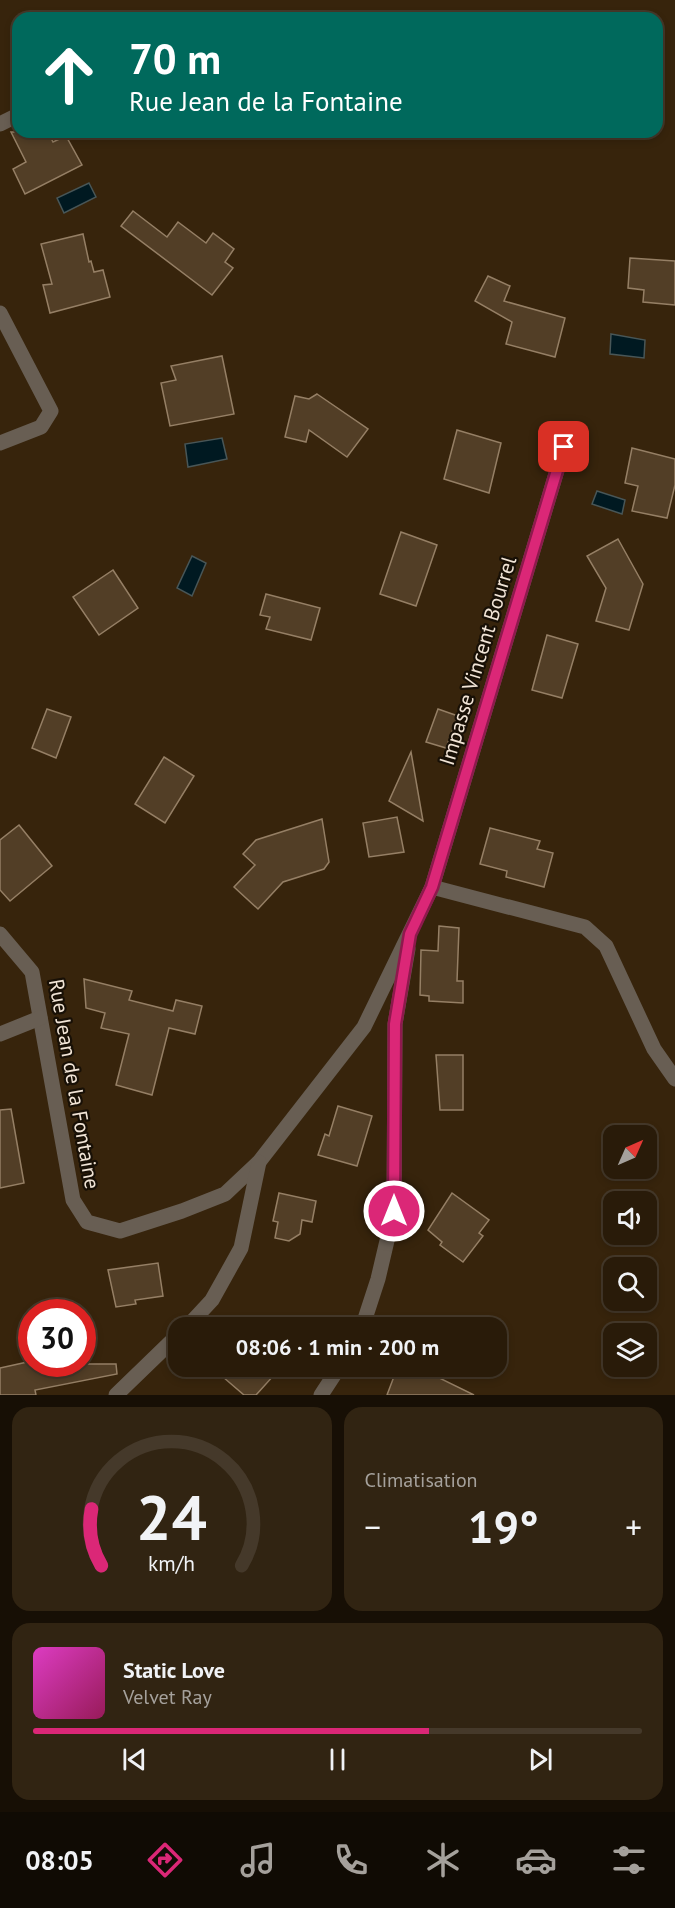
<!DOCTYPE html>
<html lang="fr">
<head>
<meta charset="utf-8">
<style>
	body { margin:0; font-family:"PT Sans",sans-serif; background:#312412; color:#f1f3f6; height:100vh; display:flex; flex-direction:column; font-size:22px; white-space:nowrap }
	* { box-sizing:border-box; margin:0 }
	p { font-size:20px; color:#a5a19c }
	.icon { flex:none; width:33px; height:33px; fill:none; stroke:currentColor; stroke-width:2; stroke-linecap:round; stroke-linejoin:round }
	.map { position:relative; height:1395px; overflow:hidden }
	.details { display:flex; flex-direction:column; gap:12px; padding:12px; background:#170f05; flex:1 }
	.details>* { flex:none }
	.guide { position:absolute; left:12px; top:12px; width:651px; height:126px; border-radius:18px; box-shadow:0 3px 9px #0003,0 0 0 2px #45392a; background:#00695c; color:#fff; overflow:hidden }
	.needle { width:39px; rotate:45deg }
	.controls { position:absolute; left:603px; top:1125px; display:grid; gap:12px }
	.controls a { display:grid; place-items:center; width:54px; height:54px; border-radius:12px; background:#291b09; box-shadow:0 3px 9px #0003,0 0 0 2px #45392a; font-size:30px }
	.speed { position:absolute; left:18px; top:1299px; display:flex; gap:12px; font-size:30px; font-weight:700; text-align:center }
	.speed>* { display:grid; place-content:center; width:78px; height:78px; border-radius:50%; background:#291b09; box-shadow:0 3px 9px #0003,0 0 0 2px #45392a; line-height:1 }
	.speed .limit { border:9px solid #d22; background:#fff; color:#111 }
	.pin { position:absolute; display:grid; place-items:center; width:51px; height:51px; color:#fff; margin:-26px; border-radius:12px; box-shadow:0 3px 9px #0006 }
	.me { position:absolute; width:66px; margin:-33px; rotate:0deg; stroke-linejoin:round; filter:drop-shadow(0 0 4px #0008) }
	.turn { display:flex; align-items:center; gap:21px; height:126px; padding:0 18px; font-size:27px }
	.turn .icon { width:78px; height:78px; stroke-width:2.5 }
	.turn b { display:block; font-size:42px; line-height:51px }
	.big { font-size:45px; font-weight:700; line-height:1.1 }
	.details .card { flex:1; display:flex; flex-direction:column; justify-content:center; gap:9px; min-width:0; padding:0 21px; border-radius:18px; background:#312412 }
	.details .dial { align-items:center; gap:0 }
	.dial svg { height:156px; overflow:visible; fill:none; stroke:#45392a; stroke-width:7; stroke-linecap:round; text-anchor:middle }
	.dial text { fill:#f1f3f6; stroke:none }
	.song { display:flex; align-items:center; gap:18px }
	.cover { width:72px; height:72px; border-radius:9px; background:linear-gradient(135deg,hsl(310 70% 55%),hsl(330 70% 35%)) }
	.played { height:6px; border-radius:3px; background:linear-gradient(90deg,#db2777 65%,#45392a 65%) }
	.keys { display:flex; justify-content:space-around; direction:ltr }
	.heat { display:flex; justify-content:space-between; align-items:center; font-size:33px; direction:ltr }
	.details .tiles { flex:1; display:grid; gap:12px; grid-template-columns:1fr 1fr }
	.card:last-child { grid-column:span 2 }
	.trip { position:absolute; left:168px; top:1317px; width:339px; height:60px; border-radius:18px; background:#291b09; box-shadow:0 3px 9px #0003,0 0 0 2px #45392a; font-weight:700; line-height:60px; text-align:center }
	.tab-bar { display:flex; height:96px; justify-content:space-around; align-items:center; background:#100b04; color:#a5a19c }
	.tab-bar .icon { width:42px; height:42px }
	.tab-bar .on { color:#db2777 }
	.tab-bar b { font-size:27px; color:#f1f3f6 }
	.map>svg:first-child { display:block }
	.water { fill:#001921; stroke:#485657; stroke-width:1.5 }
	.building { fill:#523e26; stroke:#957f65; stroke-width:1.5 }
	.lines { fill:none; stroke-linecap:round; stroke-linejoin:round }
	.minor { stroke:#685e53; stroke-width:15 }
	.route-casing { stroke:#8e194d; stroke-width:15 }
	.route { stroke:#db2777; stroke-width:10 }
	.labels { text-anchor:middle; stroke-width:4.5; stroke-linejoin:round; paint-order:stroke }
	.street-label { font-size:21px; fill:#f1e4d6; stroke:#181006 }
</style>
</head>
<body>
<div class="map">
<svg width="675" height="1395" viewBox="0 0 675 1395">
	<rect width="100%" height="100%" fill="#37240c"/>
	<!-- water -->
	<g class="water">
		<polygon points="89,183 96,197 64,213 57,198"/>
		<polygon points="611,334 645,340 644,358 610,354"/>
		<polygon points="222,438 227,459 188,467 185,444"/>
		<polygon points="597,491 625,500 622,514 592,504"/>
		<polygon points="192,556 206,563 192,596 177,588"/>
	</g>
	<!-- building -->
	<g class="building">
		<polygon points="11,132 48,132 53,142 66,136 82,165 25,194 13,169 26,162"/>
		<polygon points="133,211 167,237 178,222 206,243 213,233 234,249 225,262 233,268 212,295 121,226"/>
		<polygon points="83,234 89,262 91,261 94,272 103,270 110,297 50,313 43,285 52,284 41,244"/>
		<polygon points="630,258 675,261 675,305 643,302 644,290 628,288"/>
		<polygon points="488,276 510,286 504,301 565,318 555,357 506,344 512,322 475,301"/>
		<polygon points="222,356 234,414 170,426 161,383 176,380 171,366"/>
		<polygon points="317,394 368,429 347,457 309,430 306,442 285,437 295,396 309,399"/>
		<polygon points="457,430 501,443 489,493 444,479"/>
		<polygon points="632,448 675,459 675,485 667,518 632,511 638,486 625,483"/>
		<polygon points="401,532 437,545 416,606 380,594"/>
		<polygon points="618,539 643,584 629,630 596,621 606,588 587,556"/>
		<polygon points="113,570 138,608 99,635 73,597"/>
		<polygon points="266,594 320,608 311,640 266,629 270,617 260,615"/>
		<polygon points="547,635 578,644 562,698 532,690"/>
		<polygon points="47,709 71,717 56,758 32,748"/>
		<polygon points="438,709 458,716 446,748 426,742"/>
		<polygon points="411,752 423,821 389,801"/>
		<polygon points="164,757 194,776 165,823 135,804"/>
		<polygon points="397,817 404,852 369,857 363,823"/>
		<polygon points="322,819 329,862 324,869 283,882 258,909 234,887 255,865 243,854 256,840"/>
		<polygon points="19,825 52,866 10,901 0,890 0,840"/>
		<polygon points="490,828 540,841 537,849 553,853 544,887 506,877 507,871 480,864"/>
		<polygon points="439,926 459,928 457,981 463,981 463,1003 429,1001 429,996 420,995 421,950 438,951"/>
		<polygon points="84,979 132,991 129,1000 173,1011 176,1000 202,1006 195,1034 169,1028 152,1095 116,1085 129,1034 101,1028 105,1013 86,1008"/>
		<polygon points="436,1055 463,1055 463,1110 440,1110"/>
		<polygon points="338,1106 372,1116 357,1166 318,1155 325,1134 329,1136"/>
		<polygon points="11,1109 24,1183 0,1188 0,1110"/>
		<polygon points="279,1193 316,1201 312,1222 302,1220 300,1234 289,1241 275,1238 278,1222 273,1221"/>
		<polygon points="452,1193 489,1220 479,1233 483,1236 463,1262 440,1245 442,1242 428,1230"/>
		<polygon points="158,1263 163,1296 135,1300 136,1304 116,1307 108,1270"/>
		<polygon points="32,1361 32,1364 116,1364 117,1374 35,1390 36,1395 0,1395 0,1368"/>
		<polygon points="233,1366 277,1366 272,1372 275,1374 256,1395 244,1395 223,1377"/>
		<polygon points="398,1366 432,1366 429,1373 474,1395 387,1395"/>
	</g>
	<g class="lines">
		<!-- minor -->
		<g class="minor">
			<polyline points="0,124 18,115"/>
			<polyline points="0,313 51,411 41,427 0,443"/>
			<polyline points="432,887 564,447"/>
			<polyline points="0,934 32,972 73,1200 87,1222 120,1231 182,1211 225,1194 259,1162 364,1027 432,887 585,927 606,946 654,1049 675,1079"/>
			<polyline points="0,1034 40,1018"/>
			<polyline points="186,1328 212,1300 241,1248 259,1162"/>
			<polyline points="362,1328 378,1279 394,1211 395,1024 408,949"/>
			<polyline points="116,1395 178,1335"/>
			<polyline points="321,1395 340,1366"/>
		</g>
	</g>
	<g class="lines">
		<!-- route casing -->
		<g class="route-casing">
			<polyline id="route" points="394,1211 395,1024 410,934 432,887 564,447"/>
		</g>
		<!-- route -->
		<use href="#route" class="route"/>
	</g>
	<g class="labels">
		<!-- street labels -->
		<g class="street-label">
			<text transform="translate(478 661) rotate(-73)" y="7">Impasse Vincent Bourrel</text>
			<text transform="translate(74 1084) rotate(80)" y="7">Rue Jean de la Fontaine</text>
		</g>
	</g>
</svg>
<div class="controls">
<a><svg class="needle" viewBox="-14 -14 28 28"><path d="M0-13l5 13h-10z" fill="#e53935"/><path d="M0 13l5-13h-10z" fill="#a5a19c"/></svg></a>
<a><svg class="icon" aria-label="sound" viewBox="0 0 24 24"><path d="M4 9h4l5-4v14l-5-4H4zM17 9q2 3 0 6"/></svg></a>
<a><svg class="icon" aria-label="search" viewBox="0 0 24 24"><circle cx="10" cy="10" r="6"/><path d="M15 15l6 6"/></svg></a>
<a><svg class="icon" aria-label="layers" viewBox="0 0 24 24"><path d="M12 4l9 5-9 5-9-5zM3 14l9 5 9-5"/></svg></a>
</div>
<div class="speed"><div class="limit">30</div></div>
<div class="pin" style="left:564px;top:447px;background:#d93025"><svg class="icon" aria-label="arrive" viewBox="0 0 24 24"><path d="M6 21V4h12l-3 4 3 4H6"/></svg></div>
<svg class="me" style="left:394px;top:1211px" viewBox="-20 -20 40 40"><circle r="17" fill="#db2777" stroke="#fff" stroke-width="3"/><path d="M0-11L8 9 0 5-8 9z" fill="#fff"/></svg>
<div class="trip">08:06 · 1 min · 200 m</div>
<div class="guide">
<div class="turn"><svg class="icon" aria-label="ahead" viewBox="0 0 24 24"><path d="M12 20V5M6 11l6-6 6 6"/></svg><div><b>70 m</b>Rue Jean de la Fontaine</div></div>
</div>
</div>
<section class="details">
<div class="tiles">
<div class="card dial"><svg viewBox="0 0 100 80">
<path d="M14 69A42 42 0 1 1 86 69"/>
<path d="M14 69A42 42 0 0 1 9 40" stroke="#db2777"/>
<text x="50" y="56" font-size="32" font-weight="700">24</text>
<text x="50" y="72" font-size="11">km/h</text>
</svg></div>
<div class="card"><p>Climatisation</p>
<div class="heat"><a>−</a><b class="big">19°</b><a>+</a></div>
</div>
<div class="card">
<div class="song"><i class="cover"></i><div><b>Static Love</b><p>Velvet Ray</p></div></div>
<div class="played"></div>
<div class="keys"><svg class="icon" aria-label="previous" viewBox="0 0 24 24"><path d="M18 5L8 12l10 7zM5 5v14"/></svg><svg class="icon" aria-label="pause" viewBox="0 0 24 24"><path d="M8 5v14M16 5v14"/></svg><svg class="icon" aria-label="next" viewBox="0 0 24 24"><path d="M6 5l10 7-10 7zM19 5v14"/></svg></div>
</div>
</div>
</section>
<nav class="tab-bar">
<b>08:05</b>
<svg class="icon on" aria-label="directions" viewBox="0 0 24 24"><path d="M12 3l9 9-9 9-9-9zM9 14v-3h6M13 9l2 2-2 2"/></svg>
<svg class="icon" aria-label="music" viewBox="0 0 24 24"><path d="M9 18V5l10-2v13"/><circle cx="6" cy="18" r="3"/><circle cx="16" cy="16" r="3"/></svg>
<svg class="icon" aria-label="phone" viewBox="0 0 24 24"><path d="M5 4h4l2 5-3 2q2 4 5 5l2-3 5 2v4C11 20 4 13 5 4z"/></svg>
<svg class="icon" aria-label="climate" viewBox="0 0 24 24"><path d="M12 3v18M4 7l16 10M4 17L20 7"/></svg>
<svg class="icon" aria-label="car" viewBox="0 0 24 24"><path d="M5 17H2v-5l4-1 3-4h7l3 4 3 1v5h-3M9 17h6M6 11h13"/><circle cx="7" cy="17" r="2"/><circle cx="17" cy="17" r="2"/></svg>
<svg class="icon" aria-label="filters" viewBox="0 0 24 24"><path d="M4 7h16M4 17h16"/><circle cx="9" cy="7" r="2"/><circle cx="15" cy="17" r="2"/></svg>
</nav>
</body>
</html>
